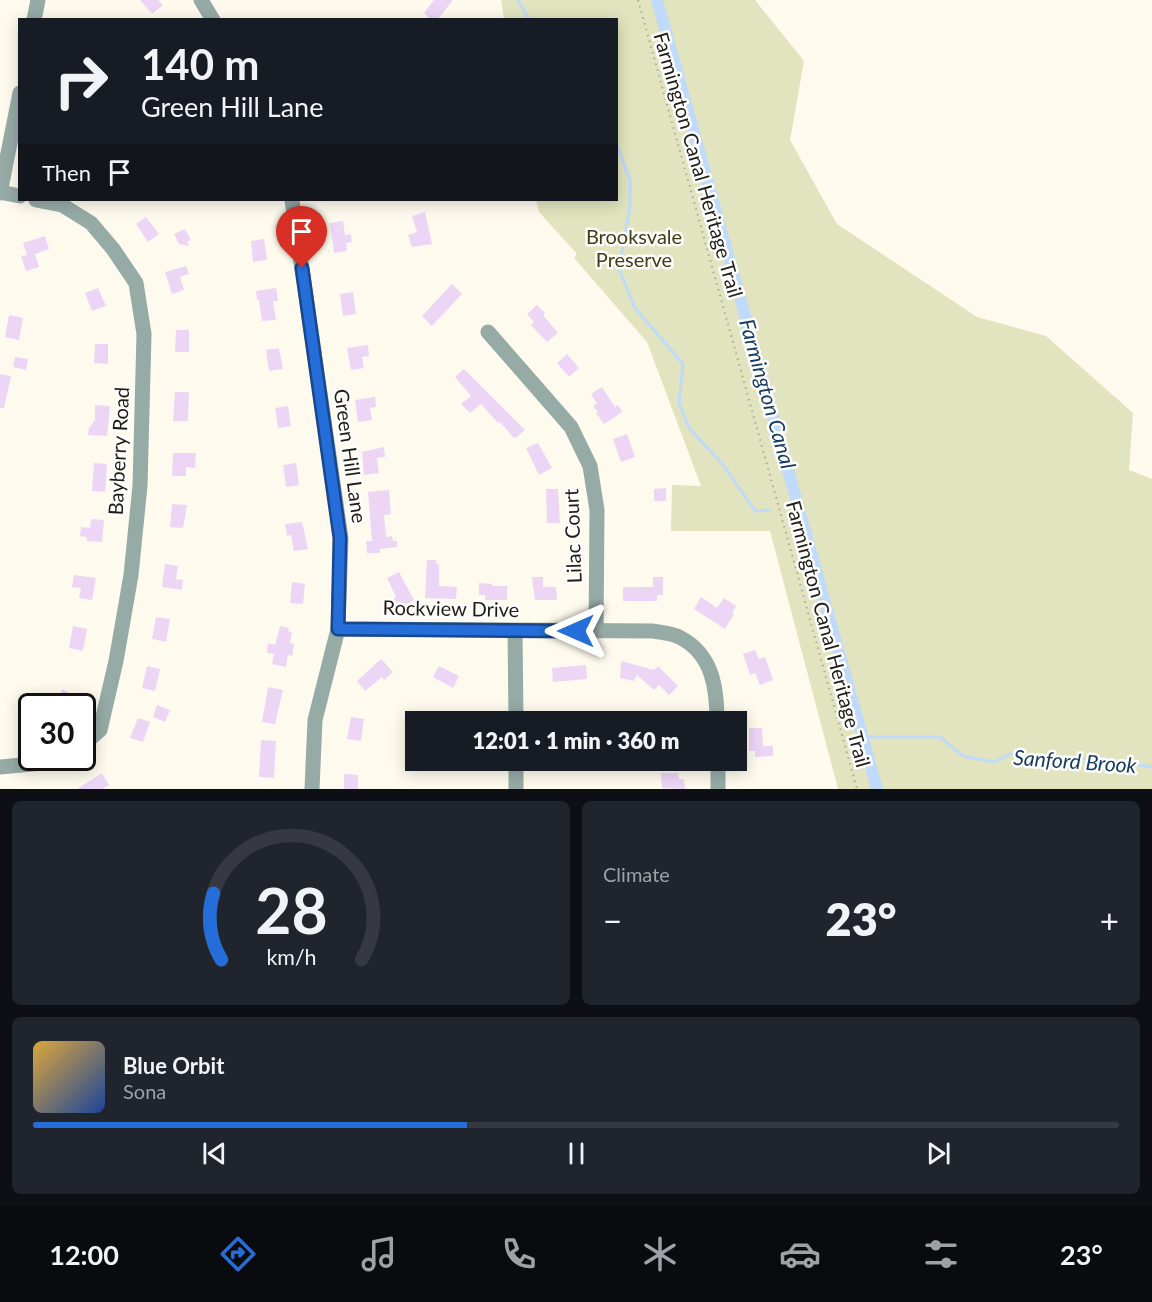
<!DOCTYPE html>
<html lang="en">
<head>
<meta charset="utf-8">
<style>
	body { margin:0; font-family:Lato,sans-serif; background:#20242c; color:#f1f3f6; height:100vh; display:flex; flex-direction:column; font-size:22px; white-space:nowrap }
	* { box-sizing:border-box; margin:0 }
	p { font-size:20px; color:#9ea1a6 }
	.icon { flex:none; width:33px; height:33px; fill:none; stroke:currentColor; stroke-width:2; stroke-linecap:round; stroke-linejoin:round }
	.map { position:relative; height:789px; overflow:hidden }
	.panel { display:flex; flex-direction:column; gap:12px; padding:12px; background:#0d0f14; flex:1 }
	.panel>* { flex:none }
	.hud { position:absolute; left:18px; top:18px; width:600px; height:183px; border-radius:0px; box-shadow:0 3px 15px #0003; background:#171b24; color:#f1f3f6; overflow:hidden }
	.speed { position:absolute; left:18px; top:693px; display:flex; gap:12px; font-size:30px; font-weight:700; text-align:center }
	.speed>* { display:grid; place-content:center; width:78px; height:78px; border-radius:50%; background:#171b24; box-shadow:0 3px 15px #0003; line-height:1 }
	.speed .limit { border:3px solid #111; border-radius:9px; background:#fff; color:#111 }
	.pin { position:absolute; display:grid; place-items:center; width:51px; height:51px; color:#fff; margin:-62px -26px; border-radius:50% 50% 50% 0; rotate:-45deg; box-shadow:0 0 6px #0007 }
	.pin .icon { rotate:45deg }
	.me { position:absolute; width:66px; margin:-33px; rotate:270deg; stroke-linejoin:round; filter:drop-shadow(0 0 4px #0008) }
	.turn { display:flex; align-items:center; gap:21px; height:126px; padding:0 24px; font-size:27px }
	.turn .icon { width:78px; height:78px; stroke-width:2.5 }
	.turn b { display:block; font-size:42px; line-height:51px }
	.then { display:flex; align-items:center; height:57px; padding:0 24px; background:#0003; gap:12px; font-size:22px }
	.big { font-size:45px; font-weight:800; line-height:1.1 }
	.panel .widget { flex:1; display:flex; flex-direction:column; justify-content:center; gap:9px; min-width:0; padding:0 21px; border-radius:9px; background:#20242c }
	.panel .dial { align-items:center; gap:0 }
	.dial svg { height:156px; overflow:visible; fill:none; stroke:#363941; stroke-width:7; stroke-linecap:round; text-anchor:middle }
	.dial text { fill:#f1f3f6; stroke:none }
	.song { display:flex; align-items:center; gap:18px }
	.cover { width:72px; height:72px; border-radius:9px; background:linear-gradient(135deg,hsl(40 70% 55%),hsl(220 70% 35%)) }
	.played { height:6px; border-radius:3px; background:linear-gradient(90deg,#256dd9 40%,#363941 40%) }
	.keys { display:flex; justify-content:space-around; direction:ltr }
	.heat { display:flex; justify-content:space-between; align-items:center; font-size:33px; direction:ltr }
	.panel .tiles { flex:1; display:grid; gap:12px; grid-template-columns:1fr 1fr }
	.widget:last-child { grid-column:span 2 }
	.trip { position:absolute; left:405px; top:711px; width:342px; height:60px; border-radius:0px; background:#171b24; box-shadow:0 3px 15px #0003; font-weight:800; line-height:60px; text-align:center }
	.tabs { display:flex; height:96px; justify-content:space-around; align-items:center; background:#090b0e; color:#9ea1a6 }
	.tabs .icon { width:42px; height:42px }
	.tabs .on { color:#256dd9 }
	.tabs b { font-size:27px; color:#f1f3f6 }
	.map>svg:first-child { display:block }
	.green { fill:#e1e4be }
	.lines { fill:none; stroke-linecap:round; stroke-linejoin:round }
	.stream { stroke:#c0daf9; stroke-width:3 }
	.canal { stroke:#c0daf9; stroke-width:12 }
	.building { fill:#edd5f6 }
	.path { stroke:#aba89d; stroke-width:2; stroke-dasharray:1.5 4.5; stroke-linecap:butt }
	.minor { stroke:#96aaa6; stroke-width:15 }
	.route-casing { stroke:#18478d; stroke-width:15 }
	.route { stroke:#256dd9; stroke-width:10 }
	.labels { text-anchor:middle; stroke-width:5; stroke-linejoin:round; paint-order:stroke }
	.street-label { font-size:20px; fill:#1e1c14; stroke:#fff }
	.park-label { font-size:20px; fill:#3e3f12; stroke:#fff }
	.water-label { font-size:21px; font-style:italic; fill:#163b62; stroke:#fff }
</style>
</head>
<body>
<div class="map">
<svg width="1152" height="789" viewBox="0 0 1152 789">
	<rect width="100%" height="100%" fill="#fefbee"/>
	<!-- green -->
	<polygon class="green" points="501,0 755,0 804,61 790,140 837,224 977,317 1046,336 1133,413 1129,470 1152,479 1152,789 838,789 770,531 671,531 672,485 701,486 647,342 574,258 577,254 539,212 536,200 616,200 616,20 504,19"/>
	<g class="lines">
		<!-- stream -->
		<g class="stream">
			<polyline points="518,0 529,20"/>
			<polyline points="616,143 630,180 630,206 619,269 635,308 683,364 679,403 689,428 724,466 755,511 769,510"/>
			<polyline points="791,510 802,518"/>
			<polyline points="863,737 940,737 963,756 994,762 1010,754 1107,760 1152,767"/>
		</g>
		<!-- canal -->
		<polyline class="canal" points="657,0 877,789"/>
	</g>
	<!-- building -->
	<g class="building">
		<polygon points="140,0 158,0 163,5 152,14"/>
		<polygon points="434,0 453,0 437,20 431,20 424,13"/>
		<polygon points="425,212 432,244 412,247 408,235 417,232 412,216"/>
		<polygon points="146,217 159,234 148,242 136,224"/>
		<polygon points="343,221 345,235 351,234 352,242 346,243 347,251 334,253 330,223"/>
		<polygon points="185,229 191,240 187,242 189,246 179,244 174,234"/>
		<polygon points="45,236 49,249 35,254 39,267 26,271 21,256 27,255 23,243"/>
		<polygon points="264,239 267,260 253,262 251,241"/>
		<polygon points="186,266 189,274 180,277 184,290 172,294 165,272"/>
		<polygon points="452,284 462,294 432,326 422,316"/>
		<polygon points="98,288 106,306 92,311 85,293"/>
		<polygon points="276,288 278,301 273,301 276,320 262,321 259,300 257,300 256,291"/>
		<polygon points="353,292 356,314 343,316 340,294"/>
		<polygon points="537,305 545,313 543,315 558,333 547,342 531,325 534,322 527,314"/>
		<polygon points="9,315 23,318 19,340 5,337"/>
		<polygon points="176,330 189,330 189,352 175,352"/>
		<polygon points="95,344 108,344 108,364 94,363"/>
		<polygon points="368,345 369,356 362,357 364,368 351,370 347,348"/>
		<polygon points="279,348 283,369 269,371 266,350"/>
		<polygon points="567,354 579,368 569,377 557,363"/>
		<polygon points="15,357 28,359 26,370 13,367"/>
		<polygon points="464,369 525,430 517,437 514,438 500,422 498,423 481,404 470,413 461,404 471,396 455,377"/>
		<polygon points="0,374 11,376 4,408 0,408"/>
		<polygon points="602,387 615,407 618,405 622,412 604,424 596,413 598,412 593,406 597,403 591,394"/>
		<polygon points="175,392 189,392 188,421 173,421"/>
		<polygon points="375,397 376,407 370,408 372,420 358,422 355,400"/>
		<polygon points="95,405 110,406 107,436 88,435 89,428 95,420"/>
		<polygon points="288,406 291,426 278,428 275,408"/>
		<polygon points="627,434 635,457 621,462 613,439"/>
		<polygon points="538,443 552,468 539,475 526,448"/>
		<polygon points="384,447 385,457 377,458 379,473 364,475 362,452"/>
		<polygon points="173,453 196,453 195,468 186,467 186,476 172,476"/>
		<polygon points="94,463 107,464 105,492 92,491"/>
		<polygon points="296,463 299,485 286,487 283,465"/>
		<polygon points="666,488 666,501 654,501 654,489"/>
		<polygon points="546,489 558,489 560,523 547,523"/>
		<polygon points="389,490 391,514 384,515 386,537 392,536 393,541 397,541 397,547 380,549 380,553 367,553 366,541 372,541 368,492"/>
		<polygon points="172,504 187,505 183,528 170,527"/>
		<polygon points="91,519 104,520 102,542 87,541 87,537 80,536 81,527 90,528"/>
		<polygon points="302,522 308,549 294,551 291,535 287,536 285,524"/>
		<polygon points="427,560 436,560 436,563 439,564 439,586 457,587 456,599 425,598"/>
		<polygon points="165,564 178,566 176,579 183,580 182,590 162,587"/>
		<polygon points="399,572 414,600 397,610 392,600 396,597 387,578"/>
		<polygon points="74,575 96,578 92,600 79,598 81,588 72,587"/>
		<polygon points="532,577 543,577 543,587 556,587 557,600 535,600"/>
		<polygon points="653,577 663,577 663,595 657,595 657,601 623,601 623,587 653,587"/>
		<polygon points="292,582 305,584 303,604 290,603"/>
		<polygon points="479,583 492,584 492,586 507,586 507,600 485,600 485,595 479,595"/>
		<polygon points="701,597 717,608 724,598 736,606 732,613 734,614 725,629 694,609"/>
		<polygon points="156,617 170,619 166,642 152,639"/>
		<polygon points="73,626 87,629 83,651 69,648"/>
		<polygon points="280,626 289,628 288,631 292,632 290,643 294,644 292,656 288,655 286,667 272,664 274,654 267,653 268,643 275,645"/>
		<polygon points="755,650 759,659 765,657 773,680 760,685 755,673 750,675 743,654"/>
		<polygon points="381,659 393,672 384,680 382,677 365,691 357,681"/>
		<polygon points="621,661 654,670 658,666 678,686 669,695 659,685 654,690 637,675 634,681 620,678"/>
		<polygon points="586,665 587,679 553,682 552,668"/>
		<polygon points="147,666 160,669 155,691 142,688"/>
		<polygon points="439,666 459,676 453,688 433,677"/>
		<polygon points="268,687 283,690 275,724 262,722"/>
		<polygon points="63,689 74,696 70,702 73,706 51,706"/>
		<polygon points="157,705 170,710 165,722 153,717"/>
		<polygon points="351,717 364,719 361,741 347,739"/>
		<polygon points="138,718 150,722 143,742 130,738"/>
		<polygon points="749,728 762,728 763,746 773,746 773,756 755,757 755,751 749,751"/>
		<polygon points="261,740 276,741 274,778 259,777"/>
		<polygon points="102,773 109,785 103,789 77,789"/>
		<polygon points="661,773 678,773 679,779 684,779 685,789 662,788"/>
		<polygon points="344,774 358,775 358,789 344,789"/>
	</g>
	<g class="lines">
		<!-- path -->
		<polyline class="path" points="638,0 857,789"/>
		<!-- minor -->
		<g class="minor">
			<polyline points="201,0 213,20"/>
			<polyline points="34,20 38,0"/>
			<polyline points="0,192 20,196"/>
			<polyline points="0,193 20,93"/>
			<polyline points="36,200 62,205 91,223 113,249 136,283 144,334 140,486 131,575 116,661 100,730 82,746"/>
			<polyline points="292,200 341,538 338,629 315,720 312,789"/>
			<polyline points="488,332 571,427 590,466 597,510 596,631"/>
			<path d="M338,629L653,631C662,633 673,633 681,638C713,655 717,689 717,722"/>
			<polyline points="515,631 516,722"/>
			<polyline points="516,760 516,789"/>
			<polyline points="718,760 718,789"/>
			<polyline points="0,767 53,762 63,758"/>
		</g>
	</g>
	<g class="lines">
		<!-- route casing -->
		<g class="route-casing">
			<polyline id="route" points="302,268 340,538 338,629 576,631"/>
		</g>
		<!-- route -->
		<use href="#route" class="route"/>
	</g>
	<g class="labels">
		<!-- street labels -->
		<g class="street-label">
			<text transform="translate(698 165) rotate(74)" y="7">Farmington Canal Heritage Trail</text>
			<text transform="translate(119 451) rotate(-87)" y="7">Bayberry Road</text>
			<text transform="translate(350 456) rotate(82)" y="7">Green Hill Lane</text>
			<text transform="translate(573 536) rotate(-92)" y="7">Lilac Court</text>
			<text transform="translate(451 609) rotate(1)" y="7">Rockview Drive</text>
			<text transform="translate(828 634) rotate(75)" y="7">Farmington Canal Heritage Trail</text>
		</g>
		<!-- park labels -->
		<g class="park-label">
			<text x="634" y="244">Brooksvale<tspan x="634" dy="23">Preserve</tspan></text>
		</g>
		<!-- water labels -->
		<g class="water-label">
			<text transform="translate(767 394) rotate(74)" y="7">Farmington Canal</text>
			<text transform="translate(1075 762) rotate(4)" y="7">Sanford Brook</text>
		</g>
	</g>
</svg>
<div class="speed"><div class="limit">30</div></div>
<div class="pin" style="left:302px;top:268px;background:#d93025"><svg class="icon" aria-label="arrive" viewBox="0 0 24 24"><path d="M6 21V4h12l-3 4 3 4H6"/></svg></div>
<svg class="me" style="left:576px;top:631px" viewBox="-20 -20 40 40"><path d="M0-17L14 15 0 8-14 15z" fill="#256dd9" stroke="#fff" stroke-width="4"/></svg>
<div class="trip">12:01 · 1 min · 360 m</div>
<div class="hud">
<div class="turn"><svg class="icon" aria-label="right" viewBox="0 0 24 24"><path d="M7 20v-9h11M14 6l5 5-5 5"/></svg><div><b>140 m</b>Green Hill Lane</div></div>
<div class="then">Then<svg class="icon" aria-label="arrive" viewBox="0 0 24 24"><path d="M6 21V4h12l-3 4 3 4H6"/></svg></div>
</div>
</div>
<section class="panel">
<div class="tiles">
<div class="widget dial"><svg viewBox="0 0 100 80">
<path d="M14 69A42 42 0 1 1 86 69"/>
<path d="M14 69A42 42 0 0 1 10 35" stroke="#256dd9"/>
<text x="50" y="56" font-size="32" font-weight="700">28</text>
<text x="50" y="72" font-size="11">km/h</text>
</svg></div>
<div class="widget"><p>Climate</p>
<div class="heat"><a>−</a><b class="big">23°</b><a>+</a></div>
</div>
<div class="widget">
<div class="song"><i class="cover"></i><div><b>Blue Orbit</b><p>Sona</p></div></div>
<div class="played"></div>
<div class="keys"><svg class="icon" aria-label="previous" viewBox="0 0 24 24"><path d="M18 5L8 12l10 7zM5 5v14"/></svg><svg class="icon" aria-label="pause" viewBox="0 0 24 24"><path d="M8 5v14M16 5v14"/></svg><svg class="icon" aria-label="next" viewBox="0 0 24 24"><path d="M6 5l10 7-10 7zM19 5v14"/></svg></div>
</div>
</div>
</section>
<nav class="tabs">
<b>12:00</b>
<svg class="icon on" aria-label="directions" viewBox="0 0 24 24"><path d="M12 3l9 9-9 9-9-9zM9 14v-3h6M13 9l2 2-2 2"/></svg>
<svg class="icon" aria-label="music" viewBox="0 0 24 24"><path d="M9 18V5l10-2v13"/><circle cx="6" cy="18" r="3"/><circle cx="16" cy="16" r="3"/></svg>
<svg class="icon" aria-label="phone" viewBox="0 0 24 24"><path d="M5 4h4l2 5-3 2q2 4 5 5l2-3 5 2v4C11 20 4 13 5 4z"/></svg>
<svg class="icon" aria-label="climate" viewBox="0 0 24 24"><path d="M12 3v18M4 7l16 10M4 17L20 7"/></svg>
<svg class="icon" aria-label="car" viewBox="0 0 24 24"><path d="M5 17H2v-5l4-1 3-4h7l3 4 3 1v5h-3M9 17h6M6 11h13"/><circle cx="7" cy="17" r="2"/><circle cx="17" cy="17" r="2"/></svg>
<svg class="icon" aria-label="filters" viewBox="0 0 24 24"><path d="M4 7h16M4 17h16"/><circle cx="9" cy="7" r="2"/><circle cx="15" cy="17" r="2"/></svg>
<b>23°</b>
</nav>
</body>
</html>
